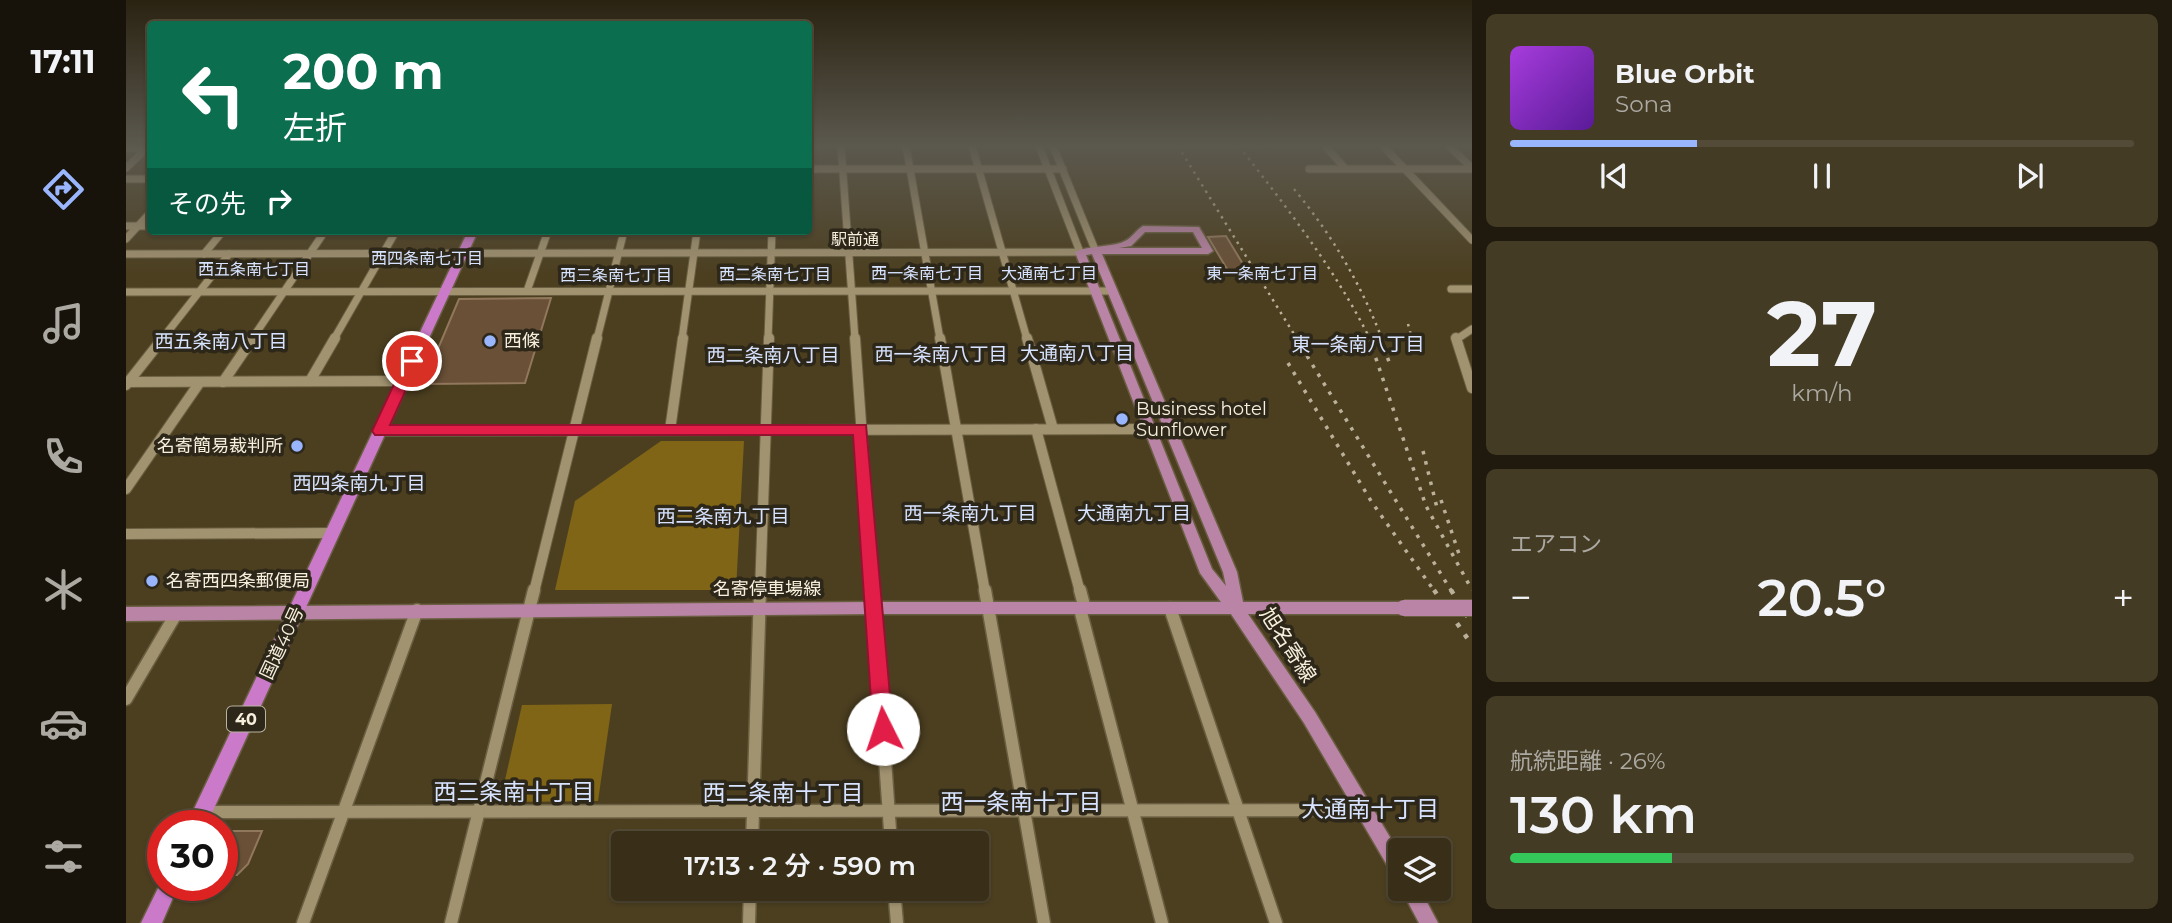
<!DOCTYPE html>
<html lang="ja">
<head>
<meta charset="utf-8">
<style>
	body { margin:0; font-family:Montserrat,"Noto Sans JP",sans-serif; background:#443b25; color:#f1f3f6; height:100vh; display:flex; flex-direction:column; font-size:26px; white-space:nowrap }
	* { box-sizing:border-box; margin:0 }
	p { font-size:23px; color:#aba9a2 }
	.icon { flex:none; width:38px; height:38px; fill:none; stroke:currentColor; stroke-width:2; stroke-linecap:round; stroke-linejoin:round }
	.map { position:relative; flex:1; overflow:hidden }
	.panel { display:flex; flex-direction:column; gap:14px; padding:14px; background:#1f1a0d; width:700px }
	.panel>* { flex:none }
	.banner { position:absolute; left:21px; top:21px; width:665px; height:214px; border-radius:7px; box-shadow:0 2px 5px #0004,0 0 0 2px #534a37; background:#0b6e4f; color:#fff; overflow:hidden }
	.tools { position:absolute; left:1262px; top:838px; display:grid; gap:14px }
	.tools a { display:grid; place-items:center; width:63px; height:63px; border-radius:7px; background:#392f18; box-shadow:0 2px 5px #0004,0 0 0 2px #534a37; font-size:35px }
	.speed { position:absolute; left:21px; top:810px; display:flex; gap:14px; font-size:35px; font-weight:700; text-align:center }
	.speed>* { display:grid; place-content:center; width:91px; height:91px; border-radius:50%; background:#392f18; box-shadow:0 2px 5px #0004,0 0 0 2px #534a37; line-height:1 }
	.speed .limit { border:10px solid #d22; background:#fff; color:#111 }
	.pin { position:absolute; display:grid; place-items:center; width:60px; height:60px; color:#fff; margin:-30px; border:4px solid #fff; border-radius:50%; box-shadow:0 2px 7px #0007 }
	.me { position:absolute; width:77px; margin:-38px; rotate:356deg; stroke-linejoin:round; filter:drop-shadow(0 0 5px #0008) }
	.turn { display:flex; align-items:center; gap:24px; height:147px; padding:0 21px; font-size:32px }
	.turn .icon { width:91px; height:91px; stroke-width:2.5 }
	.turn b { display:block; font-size:49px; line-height:60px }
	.then { display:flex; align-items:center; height:66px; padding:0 21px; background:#0003; gap:14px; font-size:26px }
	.big { font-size:52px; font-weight:600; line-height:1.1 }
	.panel .tile { flex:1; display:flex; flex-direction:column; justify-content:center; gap:10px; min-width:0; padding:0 24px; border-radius:10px; background:#443b25 }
	.panel .dial { align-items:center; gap:0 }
	.dial b { font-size:91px; line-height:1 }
	.song { display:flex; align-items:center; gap:21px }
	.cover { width:84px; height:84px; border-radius:10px; background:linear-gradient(135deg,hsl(280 70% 55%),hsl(270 70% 35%)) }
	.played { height:7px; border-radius:4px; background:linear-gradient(90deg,#99b5fd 30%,#534a37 30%) }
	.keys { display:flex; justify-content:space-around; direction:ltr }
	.heat { display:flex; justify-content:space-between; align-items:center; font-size:38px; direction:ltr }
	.charge { height:10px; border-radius:5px; background:linear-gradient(90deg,#34c759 26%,#534a37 0) }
	.trip { position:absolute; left:485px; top:831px; width:378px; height:70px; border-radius:7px; background:#392f18; box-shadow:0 2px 5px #0004,0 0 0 2px #534a37; font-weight:600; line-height:70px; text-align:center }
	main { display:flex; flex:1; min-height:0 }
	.menu { display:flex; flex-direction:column; width:126px; justify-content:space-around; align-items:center; background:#17130a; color:#aba9a2 }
	.menu .icon { width:49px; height:49px }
	.menu .active { color:#99b5fd }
	.menu b { font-size:32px; color:#f1f3f6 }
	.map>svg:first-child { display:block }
	.green { fill:#806516 }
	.building { fill:#695037; stroke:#91775c; stroke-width:2 }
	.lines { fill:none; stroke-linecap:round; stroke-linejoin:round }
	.minor-far2-casing { stroke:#695e41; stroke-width:9 }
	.minor-far1-casing { stroke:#695e41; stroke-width:12 }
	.minor-casing { stroke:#695e41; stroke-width:15 }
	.major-casing { stroke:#695e41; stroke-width:3 }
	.highway-casing { stroke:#695e41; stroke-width:3 }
	.minor-far2 { stroke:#a19270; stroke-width:7 }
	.minor-far1 { stroke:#a19270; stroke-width:10 }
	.minor { stroke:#a19270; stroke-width:12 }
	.major { fill:#ba84a6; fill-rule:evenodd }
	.highway { fill:#cb7aca; fill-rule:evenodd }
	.rail-far2 { stroke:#bbb19a; stroke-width:2.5; stroke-dasharray:2.5 5; stroke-linecap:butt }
	.rail-far1 { stroke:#bbb19a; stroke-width:3.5; stroke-dasharray:3.5 7; stroke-linecap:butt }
	.rail { stroke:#bbb19a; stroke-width:4.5; stroke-dasharray:4.5 9; stroke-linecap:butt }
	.major-bridge-casing { stroke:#695e41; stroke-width:18; stroke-linecap:butt }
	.major-bridge { stroke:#ba84a6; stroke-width:16 }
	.route { fill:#e11d48; stroke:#92132f; stroke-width:2 }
	.poi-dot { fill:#99b5fd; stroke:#2d2719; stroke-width:2.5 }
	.labels { text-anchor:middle; stroke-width:7; stroke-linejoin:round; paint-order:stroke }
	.far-street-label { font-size:16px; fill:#f7efdd; stroke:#2d2719 }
	.far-neighbourhood-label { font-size:16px; fill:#d7e3ff; stroke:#2d2719 }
	.shield { fill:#2d2719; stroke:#bab3a2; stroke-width:2 }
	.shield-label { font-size:16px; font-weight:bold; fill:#f7efdd }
	.poi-label { font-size:18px; fill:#f7efdd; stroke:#2d2719; text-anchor:start }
	.street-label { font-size:18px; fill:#f7efdd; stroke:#2d2719 }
	.neighbourhood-label { font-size:19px; fill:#d7e3ff; stroke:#2d2719 }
	.near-street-label { font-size:21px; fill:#f7efdd; stroke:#2d2719 }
	.near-neighbourhood-label { font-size:23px; fill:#d7e3ff; stroke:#2d2719 }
</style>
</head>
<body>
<main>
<nav class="menu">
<b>17:11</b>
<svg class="icon active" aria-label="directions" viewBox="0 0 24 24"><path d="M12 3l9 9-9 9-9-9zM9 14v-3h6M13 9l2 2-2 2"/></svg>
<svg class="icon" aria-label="music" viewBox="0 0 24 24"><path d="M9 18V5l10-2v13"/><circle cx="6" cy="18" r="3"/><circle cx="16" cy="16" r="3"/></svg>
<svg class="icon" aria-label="phone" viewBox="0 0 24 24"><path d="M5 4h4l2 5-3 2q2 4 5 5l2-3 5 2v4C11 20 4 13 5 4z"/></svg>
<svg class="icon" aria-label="climate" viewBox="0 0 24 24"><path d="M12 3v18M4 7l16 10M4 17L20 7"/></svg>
<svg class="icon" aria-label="car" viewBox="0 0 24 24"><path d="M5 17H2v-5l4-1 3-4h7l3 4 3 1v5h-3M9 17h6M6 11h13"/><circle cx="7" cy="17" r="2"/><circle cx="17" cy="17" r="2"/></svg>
<svg class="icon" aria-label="filters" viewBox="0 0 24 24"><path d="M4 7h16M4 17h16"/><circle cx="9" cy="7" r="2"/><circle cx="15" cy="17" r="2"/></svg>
</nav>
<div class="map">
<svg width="1346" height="923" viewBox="0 0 1346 923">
	<rect width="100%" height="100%" fill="#4c3f20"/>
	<!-- green -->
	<g class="green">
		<polygon points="535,441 618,441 610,590 429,590 449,501"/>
		<polygon points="486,704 472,801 374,802 396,705"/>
	</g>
	<!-- building -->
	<g class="building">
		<polygon points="1100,236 1123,274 1104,274 1082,237"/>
		<polygon points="425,298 399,383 297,384 333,299"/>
		<polygon points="96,831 136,831 122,864 111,875 96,875"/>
	</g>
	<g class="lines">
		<!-- minor-far2 casing -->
		<g class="minor-far2-casing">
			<g id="minor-far2">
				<polyline points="715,146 729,339"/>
				<polyline points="780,146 814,339"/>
				<polyline points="846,146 901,339"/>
				<polyline points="927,146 970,252"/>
				<polyline points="1199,146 1218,167"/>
				<polyline points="1257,146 1346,240"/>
				<polyline points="1323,146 1346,168"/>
				<polyline points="0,148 24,148"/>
				<polyline points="0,168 21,148"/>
				<polyline points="682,169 937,169"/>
				<polyline points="1183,169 1346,169"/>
				<polyline points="0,179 24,179"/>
				<polyline points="0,226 24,226"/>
				<polyline points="0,239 24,213"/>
				<polyline points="0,254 954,252 913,146"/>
				<polyline points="78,254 97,231"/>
				<polyline points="1325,289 1346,289"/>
				<polyline points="401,291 422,231"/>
				<polyline points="0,292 986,291"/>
				<polyline points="36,339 103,254"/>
				<polyline points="126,339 199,231"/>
				<polyline points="208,339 270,231"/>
				<polyline points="471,339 498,231"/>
				<polyline points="556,339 571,231"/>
				<polyline points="642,339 646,231"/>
				<polyline points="1331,339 1346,329"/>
			</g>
		</g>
		<!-- minor-far1 casing -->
		<g class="minor-far1-casing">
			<g id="minor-far1">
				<polyline points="729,338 747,592"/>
				<polyline points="814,338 859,592"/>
				<polyline points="901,338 927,429"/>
				<polyline points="1330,338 1346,388"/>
				<polyline points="184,381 209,338"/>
				<polyline points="0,382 276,381"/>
				<polyline points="97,382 127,338"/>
				<polyline points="0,385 37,338"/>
				<polyline points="910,429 954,592"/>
				<polyline points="544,430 557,338"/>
				<polyline points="254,431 1044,429"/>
				<polyline points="0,489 74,382"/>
				<polyline points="0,534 207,533"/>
				<polyline points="408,592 471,338"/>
				<polyline points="634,592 643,338"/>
			</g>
		</g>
		<!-- minor casing -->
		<g class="minor-casing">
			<g id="minor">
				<polyline points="747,590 765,844"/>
				<polyline points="859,590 918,923"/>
				<polyline points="954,590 959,609"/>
				<polyline points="1044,608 1150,923"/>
				<polyline points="954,609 1036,923"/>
				<polyline points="0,699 50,614"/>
				<polyline points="76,812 1239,810"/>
				<polyline points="626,844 634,590"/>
				<polyline points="768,889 771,923"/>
				<polyline points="177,923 291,610"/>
				<polyline points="325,923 408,590"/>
				<polyline points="623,923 624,889"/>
			</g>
		</g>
		<!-- major casing -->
		<g class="major-casing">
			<g id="major">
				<path d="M1017,226L1073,227L1087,251L1082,254H976L1111,572L1117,602H1278L1283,603L1285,608L1283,613L1278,614H1122L1189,712L1274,854V880L1268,877L1178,723L1105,614H748L0,621V607L748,602H1095L1074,573L949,252C959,246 989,247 999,241C1006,238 1010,230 1017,226ZM1019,232H1067L1076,248H993L1005,246ZM966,254L1097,572L1100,586L1086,569L960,255Z"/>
				<polygon points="1275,889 1294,889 1312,923 1293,923"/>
			</g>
		</g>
		<!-- highway casing -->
		<g class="highway-casing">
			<g id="highway">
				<polygon points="342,231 352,231 80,826 60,826"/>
				<polygon points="37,878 37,886 52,886 36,923 15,923"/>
			</g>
		</g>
		<!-- minor-far2 -->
		<use href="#minor-far2" class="minor-far2"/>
		<!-- minor-far1 -->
		<use href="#minor-far1" class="minor-far1"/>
		<!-- minor -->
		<use href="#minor" class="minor"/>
		<!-- major -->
		<use href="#major" class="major"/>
		<!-- highway -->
		<use href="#highway" class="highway"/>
		<!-- rail-far2 -->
		<g class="rail-far2">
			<polyline points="1052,146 1171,339"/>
			<path d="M1113,146C1161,208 1209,269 1244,339"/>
			<polyline points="1137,146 1142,152"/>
			<path d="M1168,189C1206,235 1235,284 1256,339"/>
			<polyline points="1282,324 1286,339"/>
		</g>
		<!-- rail-far1 -->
		<g class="rail-far1">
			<polyline points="1170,338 1326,592"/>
			<polyline points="1243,338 1300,506 1346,590"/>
			<polyline points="1255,338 1263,362"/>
			<polyline points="1285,338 1288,350"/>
			<polyline points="1162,363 1245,501 1309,592"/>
			<polyline points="1297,451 1312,512"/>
			<polyline points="1315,500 1334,557"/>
		</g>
		<!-- rail -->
		<g class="rail">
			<polyline points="1308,590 1346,645"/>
			<polyline points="1325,590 1346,624"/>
		</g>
		<!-- major-bridge casing -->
		<g class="major-bridge-casing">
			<polyline id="major-bridge" points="1278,608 1346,608"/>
		</g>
		<!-- major-bridge -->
		<use href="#major-bridge" class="major-bridge"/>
	</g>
	<!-- sky -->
	<linearGradient id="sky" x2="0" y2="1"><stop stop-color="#2a2312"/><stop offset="0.53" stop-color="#5b584e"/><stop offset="1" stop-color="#5b584e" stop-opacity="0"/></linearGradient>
	<rect width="1346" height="275" fill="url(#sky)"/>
	<!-- route -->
	<polygon class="route" points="286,356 293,361 264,425 740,425 767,729 764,737 757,740 750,737 747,729 727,435 249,435 246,431 279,361"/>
	<!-- markers -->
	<g class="poi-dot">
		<circle cx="364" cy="341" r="7"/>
		<circle cx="996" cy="419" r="7"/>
		<circle cx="171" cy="446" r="7"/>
		<circle cx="26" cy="581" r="7"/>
	</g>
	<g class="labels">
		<!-- far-street labels -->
		<g class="far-street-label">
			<text x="729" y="245">駅前通</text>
		</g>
		<!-- far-neighbourhood labels -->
		<g class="far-neighbourhood-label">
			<text x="301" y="264">西四条南七丁目</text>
			<text x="128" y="275">西五条南七丁目</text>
			<text x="801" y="279">西一条南七丁目</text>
			<text x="923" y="279">大通南七丁目</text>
			<text x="1136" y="279">東一条南七丁目</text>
			<text x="649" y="280">西二条南七丁目</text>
			<text x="490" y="281">西三条南七丁目</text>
		</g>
		<!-- shield labels -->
		<rect class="shield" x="101" y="706.5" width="38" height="25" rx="5"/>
		<g class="shield-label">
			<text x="120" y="725">40</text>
		</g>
		<!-- poi labels -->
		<g class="poi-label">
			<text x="378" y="347">西條</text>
			<text x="1010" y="415">Business hotel<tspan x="1010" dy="21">Sunflower</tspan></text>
			<text x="157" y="452" text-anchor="end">名寄簡易裁判所</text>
			<text x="40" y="587">名寄西四条郵便局</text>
		</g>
		<!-- street labels -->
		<g class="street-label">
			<text x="641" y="595">名寄停車場線</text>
			<text transform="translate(156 643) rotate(-65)" y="6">国道40号</text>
		</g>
		<!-- neighbourhood labels -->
		<g class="neighbourhood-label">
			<text x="95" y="348">西五条南八丁目</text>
			<text x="1232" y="351">東一条南八丁目</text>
			<text x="951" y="360">大通南八丁目</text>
			<text x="815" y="361">西一条南八丁目</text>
			<text x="647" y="362">西二条南八丁目</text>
			<text x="233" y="490">西四条南九丁目</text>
			<text x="844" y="520">西一条南九丁目</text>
			<text x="1008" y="520">大通南九丁目</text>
			<text x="597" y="523">西二条南九丁目</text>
		</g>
		<!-- near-street labels -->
		<g class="near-street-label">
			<text transform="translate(1162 645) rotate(57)" y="7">旭名寄線</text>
		</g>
		<!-- near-neighbourhood labels -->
		<g class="near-neighbourhood-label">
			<text x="388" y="800">西三条南十丁目</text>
			<text x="657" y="801">西二条南十丁目</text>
			<text x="895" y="810">西一条南十丁目</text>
			<text x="1244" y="817">大通南十丁目</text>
		</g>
	</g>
</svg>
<div class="tools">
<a><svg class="icon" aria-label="layers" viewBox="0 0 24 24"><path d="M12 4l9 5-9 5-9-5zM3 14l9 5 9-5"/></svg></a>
</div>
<div class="speed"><div class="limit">30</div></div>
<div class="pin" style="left:286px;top:361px;background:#d93025"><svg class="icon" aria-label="arrive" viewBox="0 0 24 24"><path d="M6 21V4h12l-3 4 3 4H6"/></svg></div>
<svg class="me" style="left:757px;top:729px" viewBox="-20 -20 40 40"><circle r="19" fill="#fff"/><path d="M0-13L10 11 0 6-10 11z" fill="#e11d48"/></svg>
<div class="trip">17:13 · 2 分 · 590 m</div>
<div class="banner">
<div class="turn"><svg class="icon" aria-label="left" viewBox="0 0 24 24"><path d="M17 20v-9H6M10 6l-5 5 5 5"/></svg><div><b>200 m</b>左折</div></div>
<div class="then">その先<svg class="icon" aria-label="right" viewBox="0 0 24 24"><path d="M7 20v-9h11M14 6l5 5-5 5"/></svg></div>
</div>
</div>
<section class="panel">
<div class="tile">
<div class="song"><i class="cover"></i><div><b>Blue Orbit</b><p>Sona</p></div></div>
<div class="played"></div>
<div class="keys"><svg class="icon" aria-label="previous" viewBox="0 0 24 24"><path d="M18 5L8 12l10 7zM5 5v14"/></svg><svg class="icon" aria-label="pause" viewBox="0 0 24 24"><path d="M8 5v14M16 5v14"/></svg><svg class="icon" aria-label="next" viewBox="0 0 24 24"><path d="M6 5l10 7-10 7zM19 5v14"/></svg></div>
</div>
<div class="tile dial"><b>27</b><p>km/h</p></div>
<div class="tile"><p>エアコン</p>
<div class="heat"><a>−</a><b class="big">20.5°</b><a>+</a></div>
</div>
<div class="tile"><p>航続距離 · 26%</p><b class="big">130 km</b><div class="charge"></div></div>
</section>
</main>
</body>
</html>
